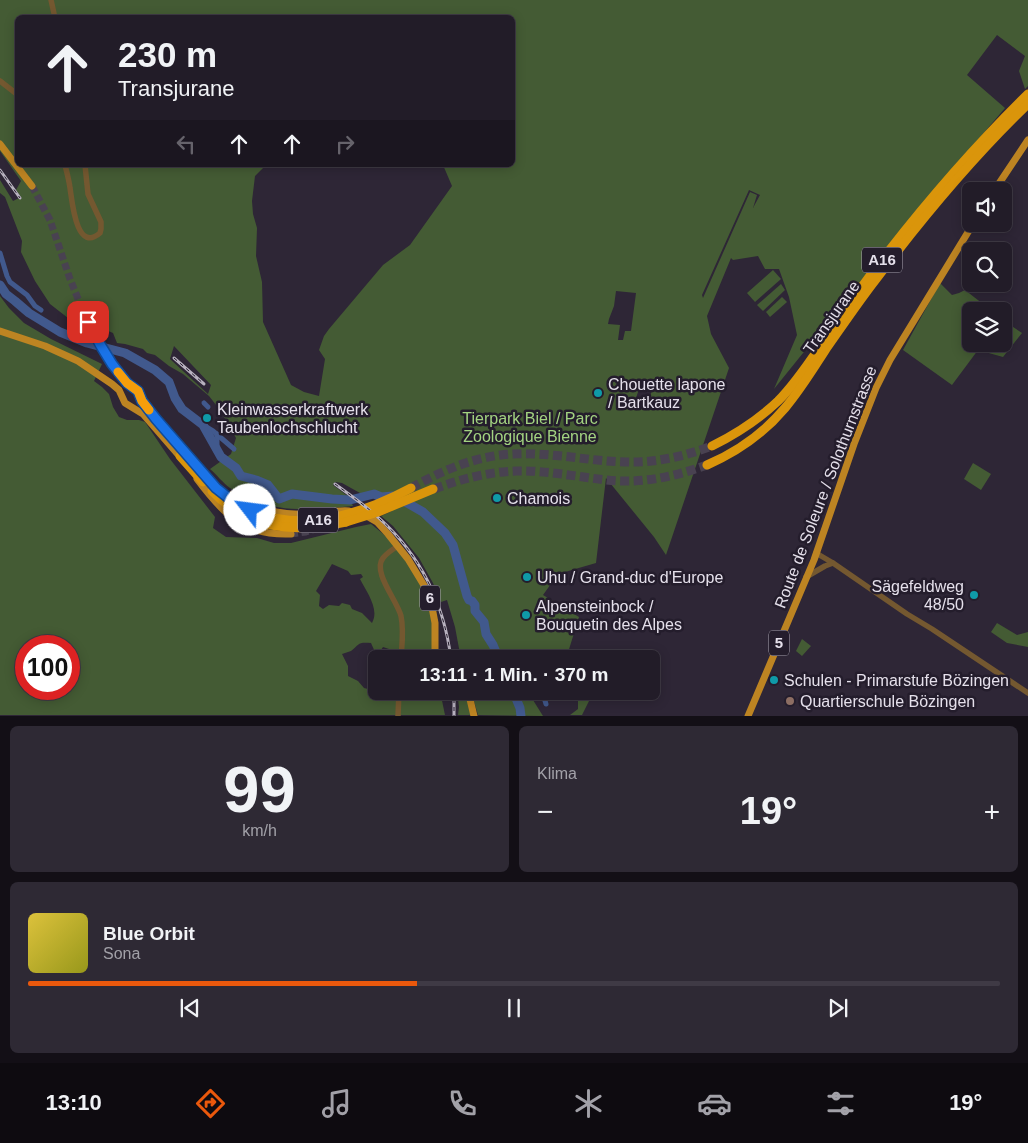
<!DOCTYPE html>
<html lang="de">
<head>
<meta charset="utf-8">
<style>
	body { margin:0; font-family:Helvetica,sans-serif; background:#2e2934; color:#f1f3f6; height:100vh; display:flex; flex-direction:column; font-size:19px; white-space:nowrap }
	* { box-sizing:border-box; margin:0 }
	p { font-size:16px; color:#a2a1a8 }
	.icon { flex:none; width:28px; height:28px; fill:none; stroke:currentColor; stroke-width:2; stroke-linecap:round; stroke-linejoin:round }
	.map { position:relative; height:716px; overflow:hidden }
	.drawer { display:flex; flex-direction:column; gap:10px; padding:10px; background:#130f16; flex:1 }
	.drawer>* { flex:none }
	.top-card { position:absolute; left:15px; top:15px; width:500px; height:152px; border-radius:8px; box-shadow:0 2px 12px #0003,0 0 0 1px #3f3a45; background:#221c28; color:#f1f3f6; overflow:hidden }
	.fabs { position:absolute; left:962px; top:182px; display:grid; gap:10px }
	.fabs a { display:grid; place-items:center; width:50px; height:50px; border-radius:8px; background:#221c28; box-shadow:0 2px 12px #0003,0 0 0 1px #3f3a45; font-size:25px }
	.speed { position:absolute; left:15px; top:635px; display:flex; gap:10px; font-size:25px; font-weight:700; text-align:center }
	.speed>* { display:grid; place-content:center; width:65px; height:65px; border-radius:50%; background:#221c28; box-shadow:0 2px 12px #0003,0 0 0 1px #3f3a45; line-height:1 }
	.speed .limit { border:8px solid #d22; background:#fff; color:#111 }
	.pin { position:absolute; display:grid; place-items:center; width:42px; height:42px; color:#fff; margin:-21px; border-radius:10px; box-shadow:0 2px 8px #0006 }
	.me { position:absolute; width:55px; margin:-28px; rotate:300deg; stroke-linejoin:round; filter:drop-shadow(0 0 4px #0008) }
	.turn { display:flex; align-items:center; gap:18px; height:105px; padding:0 20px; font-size:22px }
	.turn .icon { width:65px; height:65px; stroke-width:2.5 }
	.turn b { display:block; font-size:35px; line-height:42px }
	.lanes { display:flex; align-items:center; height:48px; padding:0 20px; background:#0003; justify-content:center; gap:25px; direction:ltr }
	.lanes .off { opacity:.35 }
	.big { font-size:38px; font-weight:800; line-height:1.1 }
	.drawer .widget { flex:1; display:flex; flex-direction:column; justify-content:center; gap:8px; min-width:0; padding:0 18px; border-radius:8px; background:#2e2934 }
	.drawer .dial { align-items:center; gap:0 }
	.dial b { font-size:65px; line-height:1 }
	.song { display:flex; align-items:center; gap:15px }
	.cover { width:60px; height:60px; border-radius:8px; background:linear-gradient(135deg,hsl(50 70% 55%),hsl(60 70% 35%)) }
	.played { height:5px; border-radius:2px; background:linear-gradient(90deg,#ea580c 40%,#3f3a45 40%) }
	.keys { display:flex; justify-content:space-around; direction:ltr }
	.heat { display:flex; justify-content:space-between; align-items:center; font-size:28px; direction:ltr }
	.drawer .tiles { flex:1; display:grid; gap:10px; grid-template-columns:1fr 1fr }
	.widget:last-child { grid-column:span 2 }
	.trip { position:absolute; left:368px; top:650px; width:292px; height:50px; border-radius:8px; background:#221c28; box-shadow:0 2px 12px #0003,0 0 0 1px #3f3a45; font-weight:800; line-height:50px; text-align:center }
	.dock { display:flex; height:80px; justify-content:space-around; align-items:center; background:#0e0b10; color:#a2a1a8 }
	.dock .icon { width:35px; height:35px }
	.dock .selected { color:#ea580c }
	.dock b { font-size:22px; color:#f1f3f6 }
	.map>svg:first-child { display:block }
	.green { fill:#445b34; fill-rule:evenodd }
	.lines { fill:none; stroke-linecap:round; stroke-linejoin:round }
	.canal { stroke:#41598d; stroke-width:5 }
	.river { stroke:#41598d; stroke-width:9 }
	.primary-tunnel { stroke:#494251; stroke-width:7; stroke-dasharray:7 3.5; stroke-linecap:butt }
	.motorway-tunnel { stroke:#494251; stroke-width:9; stroke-dasharray:9 4.5; stroke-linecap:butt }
	.tertiary { stroke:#745830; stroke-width:5.5 }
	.primary { stroke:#bd8422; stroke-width:7 }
	.motorway { stroke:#da950b; stroke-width:9 }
	.rail-casing { stroke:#b8b2bf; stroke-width:3 }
	.rail { stroke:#241d2c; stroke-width:1; stroke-dasharray:4; stroke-linecap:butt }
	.motorway-bridge { stroke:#da950b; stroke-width:9 }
	.route-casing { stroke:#114b97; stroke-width:12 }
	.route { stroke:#1a73e8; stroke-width:9 }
	.slow { stroke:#f59e0b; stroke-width:9 }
	.culture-dot { fill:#0f9aa8; stroke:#241d2c; stroke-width:2 }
	.education-dot { fill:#8d6e63; stroke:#241d2c; stroke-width:2 }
	.labels { text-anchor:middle; stroke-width:5; stroke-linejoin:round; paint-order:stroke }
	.shield { fill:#241d2c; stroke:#aba6b2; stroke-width:1 }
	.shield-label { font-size:15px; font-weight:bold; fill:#e5e0eb }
	.street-label { font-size:16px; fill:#e5e0eb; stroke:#241d2c }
	.poi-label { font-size:16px; fill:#e5e0eb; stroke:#241d2c; text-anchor:start }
	.park-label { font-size:16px; fill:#a3d381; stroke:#241d2c }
</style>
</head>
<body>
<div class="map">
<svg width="1028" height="716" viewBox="0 0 1028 716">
	<rect width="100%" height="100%" fill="#2e2636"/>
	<!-- green -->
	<g class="green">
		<path d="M0,0H1028V86L1025,89L1019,71L1025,56L997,35L967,75L1005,108L924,203L774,389L797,335L789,297L779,269H765L758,256L733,260L731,258L707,316L711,334L729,368L666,555L654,537L606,478L596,563L558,574L543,595L579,617L566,659H461L455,627L447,600L441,602L433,583L419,558L393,526L381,516L392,511L380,500L360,493L342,483L335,482L333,485L349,497L353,506C306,510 272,515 230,488C223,483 217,475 210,469L231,454L236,438L220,410L209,396L183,374L169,366L155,355L147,353L143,349L125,344L117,343L113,333L96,326L68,318L50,304L35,281L21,252L22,241L5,197L0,193V180L13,201L21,197L16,190L21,181L0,151ZM18,18H512V165H443L452,186L410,245L383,265L329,329L324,336L319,350L325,359L319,396L304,392L291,385L263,322L262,282L256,256L257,228L253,214L252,201L255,176L266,165H18ZM749,190L760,195L753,208L757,195L750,192L703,298L702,295ZM616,291L636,293L631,331H625L623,340H618L620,325L608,324L609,319L614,306ZM174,346L211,385L208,394L170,359ZM650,390L652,391L647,402L636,398L638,392H643Z"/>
		<polygon points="773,270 781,279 755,302 747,293"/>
		<polygon points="940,283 952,295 959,293 965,290 992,311 971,311 971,344 1004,344 1004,321 1022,333 1003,357 978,350 952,385 903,350"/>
		<polygon points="781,284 785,290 763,311 757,305"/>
		<path d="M0,296L9,308L24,323L51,339L102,364L94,381L102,387L109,394L113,407L119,417L127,420H139L145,422L170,459L215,517L213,528L226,537L257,538L274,543H291L356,527L371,524L398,546L428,594L437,659H390L392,650L383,647L379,653L375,652L371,643C357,642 360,644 351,651C348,652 345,653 342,654L348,666V676L358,681L364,688L372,690L376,687V691H440L445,715H0ZM332,564L348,571L351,575L361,574L363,577L360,579C366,591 380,609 372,623L362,613L352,609L350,605L342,603L339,606L329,605L323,609L319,606L320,595L316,591ZM26,646H69V689H26Z"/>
		<polygon points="782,297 787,302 770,317 766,312"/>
		<polygon points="973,463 991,474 981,490 964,479"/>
		<polygon points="997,623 1017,635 1028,632 1028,647 1007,643 991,632"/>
		<polygon points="802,639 811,646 802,656 796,651"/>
		<polygon points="457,691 466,691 471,715 458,715 459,707"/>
		<polygon points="471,691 552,691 533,700 543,716 478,715"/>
		<polygon points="580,691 594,691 582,715 570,715 578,709 578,693"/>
	</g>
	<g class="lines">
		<!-- canal -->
		<g class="canal">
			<polyline points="0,253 7,276 10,282 27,295 35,306 41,310"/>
			<polyline points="204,403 208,407"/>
			<polyline points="203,425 213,431 234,449"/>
			<polyline points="217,449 217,434"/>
			<polyline points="542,691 546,704"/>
		</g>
		<!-- river -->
		<g class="river">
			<polyline points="0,285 6,294 15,301 29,313 60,332 87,343 125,353 155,370 169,382 175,398 182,409 203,425 221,457 236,468 241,476 256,480 268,485 279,499 292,494 332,499 350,500 374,494 381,497 393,496 409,504 423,512 445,533 453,545 467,596 469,600 472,601 475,605 475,611 484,622 486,634 493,645 499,659"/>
			<polyline points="513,691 520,708 521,716"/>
		</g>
		<!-- primary-tunnel -->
		<g class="primary-tunnel">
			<polyline points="32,186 50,220 70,279 83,311"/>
			<polyline points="291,534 306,532 315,529"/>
		</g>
		<!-- motorway-tunnel -->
		<g class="motorway-tunnel">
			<path d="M411,488C440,472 468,459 501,455C543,450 584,461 626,462C656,463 685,456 712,446"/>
			<path d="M434,489C461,479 488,472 516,471C551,470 585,479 620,481C650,482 679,475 707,465"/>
		</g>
		<!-- tertiary -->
		<g class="tertiary">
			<polyline points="51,0 55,18"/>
			<polyline points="0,81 18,95"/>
			<path d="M65,165C67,173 69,180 70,188C72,200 76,254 100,233L101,229V222L88,194L85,165"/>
			<path d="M398,546C393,549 387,553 383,558C372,572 397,600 401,616C404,630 402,644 401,659"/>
			<polyline points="816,553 833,563 907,614 932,629 1028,693"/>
			<polyline points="806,577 825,566 833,563"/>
			<polyline points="398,716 399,691"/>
		</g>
		<!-- primary -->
		<g class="primary">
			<polyline points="0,144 32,186"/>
			<polyline points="994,191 1028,140"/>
			<polyline points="83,311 106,355 123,378 130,385 139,392 141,398 144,404 205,474"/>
			<polyline points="0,331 45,346 78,361 112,384 119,390 125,403 143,414 182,459"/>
			<path d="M197,479C224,515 244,536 291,534"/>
			<path d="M231,495C256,510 285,516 314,514C326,513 337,510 349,511"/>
			<polyline points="365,515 377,522 388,534 408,559 425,587 431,602 435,623 435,650 437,659"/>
			<polyline points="468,691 474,716"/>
			<polyline points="748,716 814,560 854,444 876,388 890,360 973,224"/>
		</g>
		<!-- motorway -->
		<g class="motorway">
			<path d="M712,446C736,434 758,420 778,401C797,382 812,358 828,335C847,307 867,279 888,252C931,197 978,143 1028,94"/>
			<polyline points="180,456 203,482"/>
			<path d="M707,465C737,452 764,433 785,408C801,389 813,369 826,349C843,325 859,301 877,278C923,217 973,157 1028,104"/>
			<path d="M201,471C208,478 214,487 222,493C280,540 353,519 411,488"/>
			<path d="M212,491C251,531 294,533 346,522"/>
		</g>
		<!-- rail casing -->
		<g class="rail-casing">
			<g id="rail">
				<polyline points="0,170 20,198"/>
				<polyline points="174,358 204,384"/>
				<path d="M335,484C350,495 366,506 380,519C421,556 444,604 451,659"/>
				<polyline points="454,691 454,716"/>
			</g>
		</g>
		<!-- rail -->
		<use href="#rail" class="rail"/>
		<!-- motorway-bridge -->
		<polyline class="motorway-bridge" points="346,522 378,512 433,489"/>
	</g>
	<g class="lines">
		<!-- route casing -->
		<g class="route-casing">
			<polyline id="route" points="88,322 101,346 112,364 127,383 138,391 142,401 156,419 216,488 230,499 250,510"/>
		</g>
		<!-- route -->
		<use href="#route" class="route"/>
		<!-- slow -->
		<polyline class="slow" points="118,372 127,383 138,391 142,401 149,410"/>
	</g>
	<!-- markers -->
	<g class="culture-dot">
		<circle cx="598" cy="393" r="5"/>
		<circle cx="207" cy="418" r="5"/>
		<circle cx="497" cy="498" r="5"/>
		<circle cx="527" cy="577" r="5"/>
		<circle cx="974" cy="595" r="5"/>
		<circle cx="526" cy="615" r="5"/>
		<circle cx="774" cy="680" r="5"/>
	</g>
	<circle class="education-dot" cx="790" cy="701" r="5"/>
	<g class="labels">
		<!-- shield labels -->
		<g class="shield">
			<rect x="862" y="247.5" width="40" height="25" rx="4"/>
			<rect x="298" y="507.5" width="40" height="25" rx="4"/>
			<rect x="420" y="585.5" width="20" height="25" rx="4"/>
			<rect x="769" y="630.5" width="20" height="25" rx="4"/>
		</g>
		<g class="shield-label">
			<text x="882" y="265">A16</text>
			<text x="318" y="525">A16</text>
			<text x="430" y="603">6</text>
			<text x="779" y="648">5</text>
		</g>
		<!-- street labels -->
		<g class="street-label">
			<text transform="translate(831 317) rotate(-55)" y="6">Transjurane</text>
			<text transform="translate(825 487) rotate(-69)" y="6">Route de Soleure / Solothurnstrasse</text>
		</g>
		<!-- poi labels -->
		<g class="poi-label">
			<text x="608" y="390">Chouette lapone<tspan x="608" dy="18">/ Bartkauz</tspan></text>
			<text x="217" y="415">Kleinwasserkraftwerk<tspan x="217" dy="18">Taubenlochschlucht</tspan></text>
			<text x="507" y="504">Chamois</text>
			<text x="537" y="583">Uhu / Grand-duc d'Europe</text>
			<text x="964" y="592" text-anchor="end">Sägefeldweg<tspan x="964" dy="18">48/50</tspan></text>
			<text x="536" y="612">Alpensteinbock /<tspan x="536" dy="18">Bouquetin des Alpes</tspan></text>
			<text x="784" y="686">Schulen - Primarstufe Bözingen</text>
			<text x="800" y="707">Quartierschule Bözingen</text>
		</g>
		<!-- park labels -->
		<g class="park-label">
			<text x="530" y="424">Tierpark Biel / Parc<tspan x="530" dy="18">Zoologique Bienne</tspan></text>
		</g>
	</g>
</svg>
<div class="fabs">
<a><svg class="icon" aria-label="sound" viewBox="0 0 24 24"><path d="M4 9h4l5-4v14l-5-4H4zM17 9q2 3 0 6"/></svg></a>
<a><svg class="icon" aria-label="search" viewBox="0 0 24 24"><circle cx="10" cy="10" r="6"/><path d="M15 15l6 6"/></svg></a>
<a><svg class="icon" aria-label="layers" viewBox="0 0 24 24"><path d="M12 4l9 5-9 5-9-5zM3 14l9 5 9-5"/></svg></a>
</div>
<div class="speed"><div class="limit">100</div></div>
<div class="pin" style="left:88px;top:322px;background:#d93025"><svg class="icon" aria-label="arrive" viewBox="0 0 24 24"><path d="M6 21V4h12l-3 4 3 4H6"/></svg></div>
<svg class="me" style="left:250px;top:510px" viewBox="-20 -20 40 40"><circle r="19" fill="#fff"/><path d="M0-13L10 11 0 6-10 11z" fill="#1a73e8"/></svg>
<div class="trip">13:11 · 1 Min. · 370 m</div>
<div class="top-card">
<div class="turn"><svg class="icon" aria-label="ahead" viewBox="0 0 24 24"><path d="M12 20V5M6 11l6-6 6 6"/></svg><div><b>230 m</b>Transjurane</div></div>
<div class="lanes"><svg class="icon off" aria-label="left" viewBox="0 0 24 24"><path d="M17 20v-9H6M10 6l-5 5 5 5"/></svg><svg class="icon" aria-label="ahead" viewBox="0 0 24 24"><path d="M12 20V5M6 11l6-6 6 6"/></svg><svg class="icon" aria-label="ahead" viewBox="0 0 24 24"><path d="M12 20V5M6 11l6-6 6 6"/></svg><svg class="icon off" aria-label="right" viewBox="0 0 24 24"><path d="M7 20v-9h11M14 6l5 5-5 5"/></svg></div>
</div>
</div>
<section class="drawer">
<div class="tiles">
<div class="widget dial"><b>99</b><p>km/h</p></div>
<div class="widget"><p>Klima</p>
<div class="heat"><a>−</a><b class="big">19°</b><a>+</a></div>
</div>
<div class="widget">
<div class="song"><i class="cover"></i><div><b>Blue Orbit</b><p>Sona</p></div></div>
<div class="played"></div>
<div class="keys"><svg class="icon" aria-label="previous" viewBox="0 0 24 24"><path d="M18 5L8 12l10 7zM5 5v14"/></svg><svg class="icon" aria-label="pause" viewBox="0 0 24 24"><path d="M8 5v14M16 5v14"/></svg><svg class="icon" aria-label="next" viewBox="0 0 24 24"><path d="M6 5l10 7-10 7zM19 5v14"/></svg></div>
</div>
</div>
</section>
<nav class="dock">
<b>13:10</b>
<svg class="icon selected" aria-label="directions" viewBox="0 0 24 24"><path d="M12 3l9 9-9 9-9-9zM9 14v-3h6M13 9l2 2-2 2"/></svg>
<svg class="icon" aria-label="music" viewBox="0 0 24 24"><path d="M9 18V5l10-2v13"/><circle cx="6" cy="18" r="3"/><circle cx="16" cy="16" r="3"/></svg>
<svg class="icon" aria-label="phone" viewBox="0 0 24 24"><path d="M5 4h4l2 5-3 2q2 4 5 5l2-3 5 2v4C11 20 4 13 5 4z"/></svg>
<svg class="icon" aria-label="climate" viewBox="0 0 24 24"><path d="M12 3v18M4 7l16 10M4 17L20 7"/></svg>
<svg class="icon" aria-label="car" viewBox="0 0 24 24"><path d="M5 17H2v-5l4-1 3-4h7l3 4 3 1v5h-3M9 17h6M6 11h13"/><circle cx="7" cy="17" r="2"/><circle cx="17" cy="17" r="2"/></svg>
<svg class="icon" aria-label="filters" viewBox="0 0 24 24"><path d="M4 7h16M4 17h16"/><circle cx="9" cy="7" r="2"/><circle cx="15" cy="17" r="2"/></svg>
<b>19°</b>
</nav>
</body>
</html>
